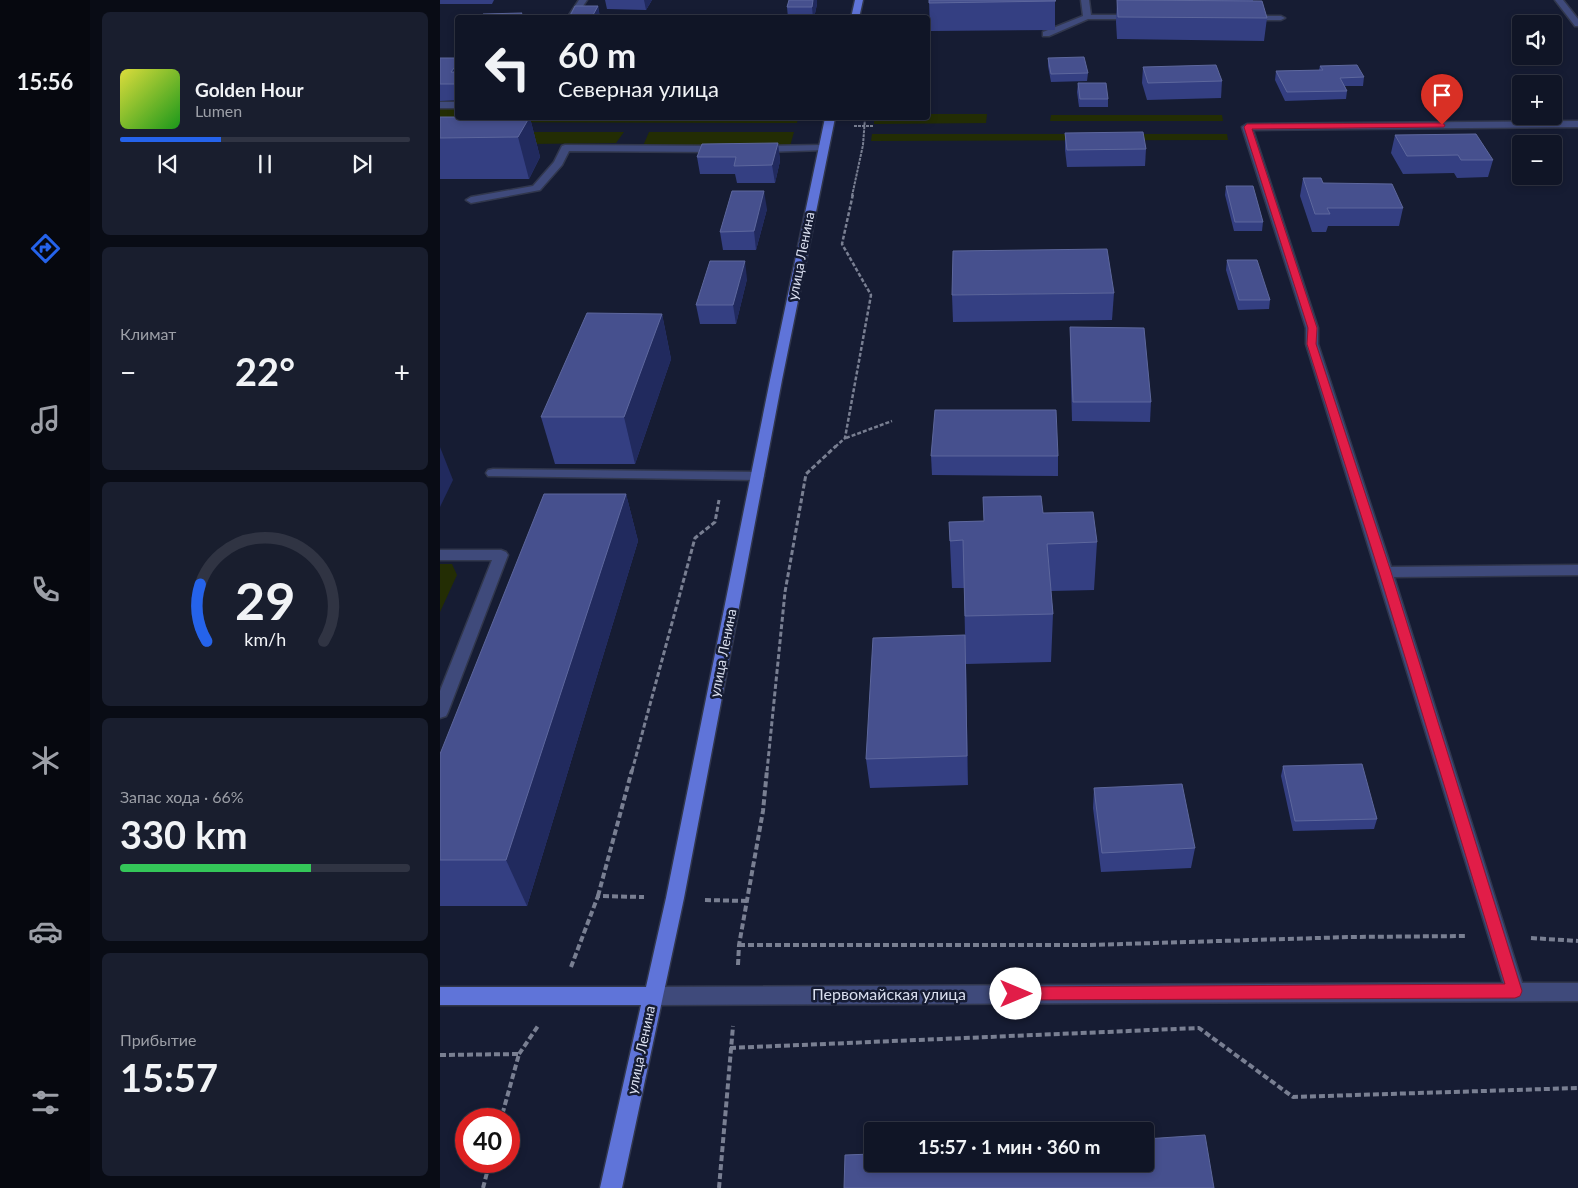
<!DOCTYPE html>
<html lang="ru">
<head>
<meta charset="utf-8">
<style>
	body { margin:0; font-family:Lato,sans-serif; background:#191e2e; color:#f1f3f6; height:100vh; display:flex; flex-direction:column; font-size:19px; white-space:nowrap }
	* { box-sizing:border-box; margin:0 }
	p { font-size:16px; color:#9c9fa7 }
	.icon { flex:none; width:28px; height:28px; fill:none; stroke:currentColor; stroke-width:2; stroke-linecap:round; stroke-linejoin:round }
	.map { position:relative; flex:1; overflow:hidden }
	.drawer { display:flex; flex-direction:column; gap:12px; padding:12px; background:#090c15; width:350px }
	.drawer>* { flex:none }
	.guide { position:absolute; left:15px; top:15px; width:475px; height:105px; border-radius:5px; box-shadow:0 2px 8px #0003,0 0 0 1px #303443; background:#101526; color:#f1f3f6; overflow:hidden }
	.controls { position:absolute; left:1072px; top:15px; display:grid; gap:10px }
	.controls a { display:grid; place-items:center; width:50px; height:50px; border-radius:5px; background:#101526; box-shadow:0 2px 8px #0003,0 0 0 1px #303443; font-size:25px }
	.speed { position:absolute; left:15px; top:1108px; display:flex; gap:10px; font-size:25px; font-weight:700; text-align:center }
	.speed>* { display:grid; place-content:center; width:65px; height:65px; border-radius:50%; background:#101526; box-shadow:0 2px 8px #0003,0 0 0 1px #303443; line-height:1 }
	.speed .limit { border:8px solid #d22; background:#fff; color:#111 }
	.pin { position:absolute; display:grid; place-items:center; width:42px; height:42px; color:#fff; margin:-51px -21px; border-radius:50% 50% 50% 0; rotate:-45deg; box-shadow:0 0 5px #0007 }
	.pin .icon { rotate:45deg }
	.me { position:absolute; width:55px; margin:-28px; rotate:90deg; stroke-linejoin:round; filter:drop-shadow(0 0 4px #0008) }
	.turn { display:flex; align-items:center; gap:18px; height:105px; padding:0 20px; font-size:22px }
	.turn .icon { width:65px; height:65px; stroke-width:2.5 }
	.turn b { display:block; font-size:35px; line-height:42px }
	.big { font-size:38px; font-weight:700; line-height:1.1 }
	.drawer .widget { flex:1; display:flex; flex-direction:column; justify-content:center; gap:8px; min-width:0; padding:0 18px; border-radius:8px; background:#191e2e }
	.drawer .dial { align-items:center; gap:0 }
	.dial svg { height:130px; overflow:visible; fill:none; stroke:#303443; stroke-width:7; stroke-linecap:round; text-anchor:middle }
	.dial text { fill:#f1f3f6; stroke:none }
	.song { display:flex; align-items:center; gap:15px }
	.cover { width:60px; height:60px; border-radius:8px; background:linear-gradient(135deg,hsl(60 70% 55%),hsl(120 70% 35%)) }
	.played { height:5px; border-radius:2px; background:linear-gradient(90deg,#2563eb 35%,#303443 35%) }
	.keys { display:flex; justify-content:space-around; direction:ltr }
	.heat { display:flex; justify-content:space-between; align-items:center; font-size:28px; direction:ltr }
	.charge { height:8px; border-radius:4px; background:linear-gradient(90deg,#34c759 66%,#303443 0) }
	.trip { position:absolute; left:424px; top:1122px; width:290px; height:50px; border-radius:5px; background:#101526; box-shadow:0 2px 8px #0003,0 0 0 1px #303443; font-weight:700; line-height:50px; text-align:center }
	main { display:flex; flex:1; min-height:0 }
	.tab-bar { display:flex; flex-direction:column; width:90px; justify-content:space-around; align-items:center; background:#06080f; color:#9c9fa7 }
	.tab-bar .icon { width:35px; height:35px }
	.tab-bar .selected { color:#2563eb }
	.tab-bar b { font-size:22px; color:#f1f3f6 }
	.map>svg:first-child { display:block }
	.green { fill:#232d04 }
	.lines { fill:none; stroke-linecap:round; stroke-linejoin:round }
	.minor-casing { stroke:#31374d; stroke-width:3 }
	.major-casing { stroke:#31374d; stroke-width:3 }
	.path-far3 { stroke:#797f92; stroke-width:2; stroke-dasharray:3 1; stroke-linecap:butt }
	.path-far2 { stroke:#797f92; stroke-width:2.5; stroke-dasharray:4 2; stroke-linecap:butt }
	.path-far1 { stroke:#797f92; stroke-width:3; stroke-dasharray:5 2.5; stroke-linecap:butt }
	.path { stroke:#797f92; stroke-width:4; stroke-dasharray:6 3; stroke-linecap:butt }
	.minor { fill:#3f4a7b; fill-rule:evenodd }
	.major { fill:#5f74d9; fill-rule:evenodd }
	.wall { fill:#343f82 }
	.shaded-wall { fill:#212a5e }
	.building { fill:#46508e; stroke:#5d679d }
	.route { fill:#e11d48; stroke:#92132f }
	.labels { text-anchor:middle; stroke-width:5; stroke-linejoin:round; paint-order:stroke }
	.street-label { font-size:14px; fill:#dadfef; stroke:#161c33 }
	.near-street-label { font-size:16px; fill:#dadfef; stroke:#161c33 }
</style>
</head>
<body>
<main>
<nav class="tab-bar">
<b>15:56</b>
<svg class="icon selected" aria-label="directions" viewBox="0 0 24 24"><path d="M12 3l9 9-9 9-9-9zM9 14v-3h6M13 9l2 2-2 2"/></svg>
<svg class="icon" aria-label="music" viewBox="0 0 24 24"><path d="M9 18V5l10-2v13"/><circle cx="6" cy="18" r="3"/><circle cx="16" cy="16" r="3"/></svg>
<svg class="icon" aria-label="phone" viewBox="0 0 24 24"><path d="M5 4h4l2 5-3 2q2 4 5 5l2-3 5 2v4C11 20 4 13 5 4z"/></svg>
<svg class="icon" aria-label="climate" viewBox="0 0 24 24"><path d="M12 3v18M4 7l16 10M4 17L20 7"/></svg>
<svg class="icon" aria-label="car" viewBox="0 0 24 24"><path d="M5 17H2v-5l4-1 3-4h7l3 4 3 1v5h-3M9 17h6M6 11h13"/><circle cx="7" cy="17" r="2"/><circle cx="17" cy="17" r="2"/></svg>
<svg class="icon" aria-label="filters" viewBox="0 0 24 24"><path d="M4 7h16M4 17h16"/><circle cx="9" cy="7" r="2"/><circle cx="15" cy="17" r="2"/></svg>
</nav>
<section class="drawer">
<div class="widget">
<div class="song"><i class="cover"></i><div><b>Golden Hour</b><p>Lumen</p></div></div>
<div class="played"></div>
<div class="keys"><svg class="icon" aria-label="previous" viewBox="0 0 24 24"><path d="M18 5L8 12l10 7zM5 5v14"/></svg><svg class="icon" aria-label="pause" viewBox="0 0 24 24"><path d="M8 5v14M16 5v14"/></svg><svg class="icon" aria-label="next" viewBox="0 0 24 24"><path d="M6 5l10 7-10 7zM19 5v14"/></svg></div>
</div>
<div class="widget"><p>Климат</p>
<div class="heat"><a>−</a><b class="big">22°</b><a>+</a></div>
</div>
<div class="widget dial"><svg viewBox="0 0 100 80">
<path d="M14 69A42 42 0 1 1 86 69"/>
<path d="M14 69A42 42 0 0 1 10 34" stroke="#2563eb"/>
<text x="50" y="56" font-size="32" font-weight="700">29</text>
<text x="50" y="72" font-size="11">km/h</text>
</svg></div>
<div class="widget"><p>Запас хода · 66%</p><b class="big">330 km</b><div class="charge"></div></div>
<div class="widget"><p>Прибытие</p><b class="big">15:57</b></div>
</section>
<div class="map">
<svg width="1138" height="1188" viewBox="0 0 1138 1188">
	<rect width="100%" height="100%" fill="#161c33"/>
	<!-- green -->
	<g class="green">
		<polygon points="0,109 17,109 18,118 358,118 357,123 0,122"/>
		<polygon points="488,114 547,114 546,123 434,124 434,118 488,118"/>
		<polygon points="611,115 782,115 783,121 610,121"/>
		<polygon points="0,132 184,132 176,143 0,145"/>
		<polygon points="209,132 354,132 350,146 203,146"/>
		<polygon points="432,134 787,134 788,140 431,141"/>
		<polygon points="0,564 12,564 17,575 0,612"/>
	</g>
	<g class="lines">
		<!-- minor casing -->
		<g class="minor-casing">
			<g id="minor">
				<polygon points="139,0 147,0 135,18 127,18"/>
				<polygon points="641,0 649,0 651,15 697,15 701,17 697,19 648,19 609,36 603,36 603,32 643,16"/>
				<polygon points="1115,0 1123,0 1138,19 1138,26 1135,26"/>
				<polygon points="804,16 841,16 845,18 841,20 807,20 803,18"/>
				<rect x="0" y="102" width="18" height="6"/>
				<polygon points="1138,121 1138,127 813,130 878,328 878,344 951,567 1138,565 1138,575 954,577 1082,983 1138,983 1138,1001 213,1005 206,1002 203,996 206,990 213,987 1063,983 866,344 866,328 802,127 807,124"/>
				<polygon points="125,145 279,146 284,149 279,152 129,151 122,165 100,190 31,203 26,200 31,197 93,186 114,162 122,146"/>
				<polygon points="383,145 386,146 386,150 319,152 314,149 319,146"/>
				<polygon points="53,469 317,472 322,473 324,476 322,479 317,480 48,476 46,473 48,470"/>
				<polygon points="0,550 61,550 66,552 68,555 8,712 6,716 0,718 0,691 52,560 0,560"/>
			</g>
		</g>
		<!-- major casing -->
		<g class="major-casing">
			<g id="major">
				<polygon points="415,0 423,0 419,18 411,18"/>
				<polygon points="385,118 395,118 342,380 244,898 182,1188 160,1188 201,1005 0,1005 0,987 206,987 226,898 330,380"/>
			</g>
		</g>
		<!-- path-far3 -->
		<g class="path-far3">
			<polyline points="414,126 433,126"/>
			<polyline points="412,196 423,145 425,118"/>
		</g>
		<!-- path-far2 -->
		<g class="path-far2">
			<polyline points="406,438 452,421"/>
			<polyline points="395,447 405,438 431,295 402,244 413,194"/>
		</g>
		<!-- path-far1 -->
		<g class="path-far1">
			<polyline points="192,771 255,538 275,522 279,500"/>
			<polyline points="327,771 345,592 366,474 396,446"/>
		</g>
		<!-- path -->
		<g class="path">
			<polyline points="158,896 192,770"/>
			<polyline points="265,900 307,901"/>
			<polyline points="1091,938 1138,941"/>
			<polyline points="299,945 649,945 911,937 1025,936"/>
			<polyline points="298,965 299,945 323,811 327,770"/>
			<polyline points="131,967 158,896 204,897"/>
			<polyline points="290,1048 759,1028 853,1097 1138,1088"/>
			<polyline points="79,1054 98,1026"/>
			<polyline points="0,1055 79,1054 61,1119"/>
			<polyline points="43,1188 50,1161"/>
			<polyline points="279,1188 293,1026"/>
		</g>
		<!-- minor -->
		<use href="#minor" class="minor"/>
		<!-- major -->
		<use href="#major" class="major"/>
	</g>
	<!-- wall -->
	<g class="wall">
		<polygon points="0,0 54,0 52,4 0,4"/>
		<polygon points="165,0 212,0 206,10 167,9"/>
		<polygon points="349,0 377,0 377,4 374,18 348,18 347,7"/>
		<polygon points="489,0 615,0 615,30 490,31"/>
		<polygon points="677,0 813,0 813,1 827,18 824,41 677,39 676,22"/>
		<polygon points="158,6 160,18 130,18 130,16"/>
		<polygon points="18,33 18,45 15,37"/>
		<polygon points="0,58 18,58 18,100 0,101"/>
		<polygon points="608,58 648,73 647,81 611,82 608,66"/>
		<polygon points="880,66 924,77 923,86 905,86 907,91 906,99 845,101 835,80 836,71 879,70"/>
		<polygon points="703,67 782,81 781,98 707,100 702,83"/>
		<polygon points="638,83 668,99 668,107 639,107 637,92"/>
		<polygon points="0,117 90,118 100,157 89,179 0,179"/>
		<polygon points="625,133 706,149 705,166 627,167 625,150"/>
		<polygon points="955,135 1053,160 1048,177 1017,178 1014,173 963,174 951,153"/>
		<polygon points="338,143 340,161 335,183 297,183 295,174 260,174 257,157"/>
		<polygon points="863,178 883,183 963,208 959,226 888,226 886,232 872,232 860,196"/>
		<polygon points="786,186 823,222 822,231 794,231 785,195"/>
		<polygon points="327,209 316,250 283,250 280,232"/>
		<polygon points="787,260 830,300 829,309 798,310 786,270"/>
		<polygon points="307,279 296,324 260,324 256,305"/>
		<polygon points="674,293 672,320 513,322 512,295"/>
		<polygon points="222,314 231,359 195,464 115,464 101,417"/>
		<polygon points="630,327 711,402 710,422 632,421 630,346"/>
		<polygon points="491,456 618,456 618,476 492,475"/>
		<polygon points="186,494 198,541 87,906 0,906 0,754"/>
		<polygon points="543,497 603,513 657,542 654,590 611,591 613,614 611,662 526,664 528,785 430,788 426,759 525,635 524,588 512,588 509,522 544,521"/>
		<polygon points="843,766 937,819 934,829 853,831 841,776"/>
		<polygon points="654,788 755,848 751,868 661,872 653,808"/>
	</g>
	<!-- shaded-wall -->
	<g class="shaded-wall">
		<polygon points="204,0 212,0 206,10"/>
		<polygon points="373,0 377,0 377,4 374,18 373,18 372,7"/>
		<polygon points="158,6 160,18 154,18 153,15"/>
		<polygon points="18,63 18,84 11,72"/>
		<polygon points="89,118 90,118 100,157 89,179 78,137"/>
		<polygon points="338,143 340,161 335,183 332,165"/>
		<polygon points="324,191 327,209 316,250 314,231"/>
		<polygon points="305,261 307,279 296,324 293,305"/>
		<polygon points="222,314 231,359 195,464 184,417"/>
		<polygon points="0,447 13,480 0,507"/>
		<polygon points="186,494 198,541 87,906 66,860"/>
		<polygon points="525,636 526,664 528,785 527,756"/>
	</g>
	<!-- building -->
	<g class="building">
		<polygon points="349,0 373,0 372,7 347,7"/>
		<polygon points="489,0 615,0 616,1 489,3"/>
		<polygon points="677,0 822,1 827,18 678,17"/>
		<polygon points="135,6 158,6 153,15 130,16"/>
		<polygon points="82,13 79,18 41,18 43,14"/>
		<polygon points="644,57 648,73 611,74 608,58"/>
		<polygon points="0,58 18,58 18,63 11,72 18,72 18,84 0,84"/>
		<polygon points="776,65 782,81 708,83 703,67"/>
		<polygon points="917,65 924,77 900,78 907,91 847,92 836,71 883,70 880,66"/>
		<polygon points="638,83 666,83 668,99 640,99"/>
		<polygon points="0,117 18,117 18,118 89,118 78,137 0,138"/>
		<polygon points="703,132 706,149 627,150 625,133"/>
		<polygon points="1036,134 1053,160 1021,160 1018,155 967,156 955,135"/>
		<polygon points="338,143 332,165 294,166 296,157 257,157 262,144"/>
		<polygon points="863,178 881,178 883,183 952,184 963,208 887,208 890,214 875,214"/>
		<polygon points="786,186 813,186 823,222 795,222"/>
		<polygon points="292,191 324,191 314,231 280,232"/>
		<polygon points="667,249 674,293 512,295 513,251"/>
		<polygon points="787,260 817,260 830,300 799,300"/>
		<polygon points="270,261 305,261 293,305 256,305"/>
		<polygon points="147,313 222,314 184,417 101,417"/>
		<polygon points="630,327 704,328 711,402 633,402"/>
		<polygon points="495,410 616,410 618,456 491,456"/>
		<polygon points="104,494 186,494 66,860 0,860 0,754"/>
		<polygon points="601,496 603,513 653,512 657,542 607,544 613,614 525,616 523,540 510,541 509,522 544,521 543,497"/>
		<polygon points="525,635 527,756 426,759 433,638"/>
		<polygon points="922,764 937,819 855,821 843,766"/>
		<polygon points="742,784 755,848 662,853 654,788"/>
		<polygon points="765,1135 774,1188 404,1188 405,1155 432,1154 432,1164 705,1164 705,1139"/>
	</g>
	<!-- route -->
	<polygon class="route" points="1002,123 1005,125 1004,127 812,129 877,328 876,344 951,572 1082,991 1080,996 1075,998 576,1000 571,998 569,994 571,989 576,987 1065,984 939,572 867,344 868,328 804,127 807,124"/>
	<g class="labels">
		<!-- street labels -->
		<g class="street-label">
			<text transform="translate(361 256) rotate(-79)" y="5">улица Ленина</text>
			<text transform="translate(283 653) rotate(-79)" y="5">улица Ленина</text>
			<text transform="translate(201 1050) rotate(-78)" y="5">улица Ленина</text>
		</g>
		<!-- near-street labels -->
		<g class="near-street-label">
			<text x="449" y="1000">Первомайская улица</text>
		</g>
	</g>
</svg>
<div class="controls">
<a><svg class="icon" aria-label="sound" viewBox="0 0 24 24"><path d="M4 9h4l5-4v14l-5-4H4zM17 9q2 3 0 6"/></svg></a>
<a>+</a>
<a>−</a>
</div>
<div class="speed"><div class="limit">40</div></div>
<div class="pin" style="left:1002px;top:125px;background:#d93025"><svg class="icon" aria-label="arrive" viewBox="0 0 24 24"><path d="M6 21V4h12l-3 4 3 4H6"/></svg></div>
<svg class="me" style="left:576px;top:994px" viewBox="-20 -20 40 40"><circle r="19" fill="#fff"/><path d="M0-13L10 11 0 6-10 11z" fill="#e11d48"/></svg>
<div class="trip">15:57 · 1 мин · 360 m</div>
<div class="guide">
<div class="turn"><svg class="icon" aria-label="left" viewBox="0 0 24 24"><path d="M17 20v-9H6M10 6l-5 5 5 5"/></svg><div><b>60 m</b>Северная улица</div></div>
</div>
</div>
</main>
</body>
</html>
